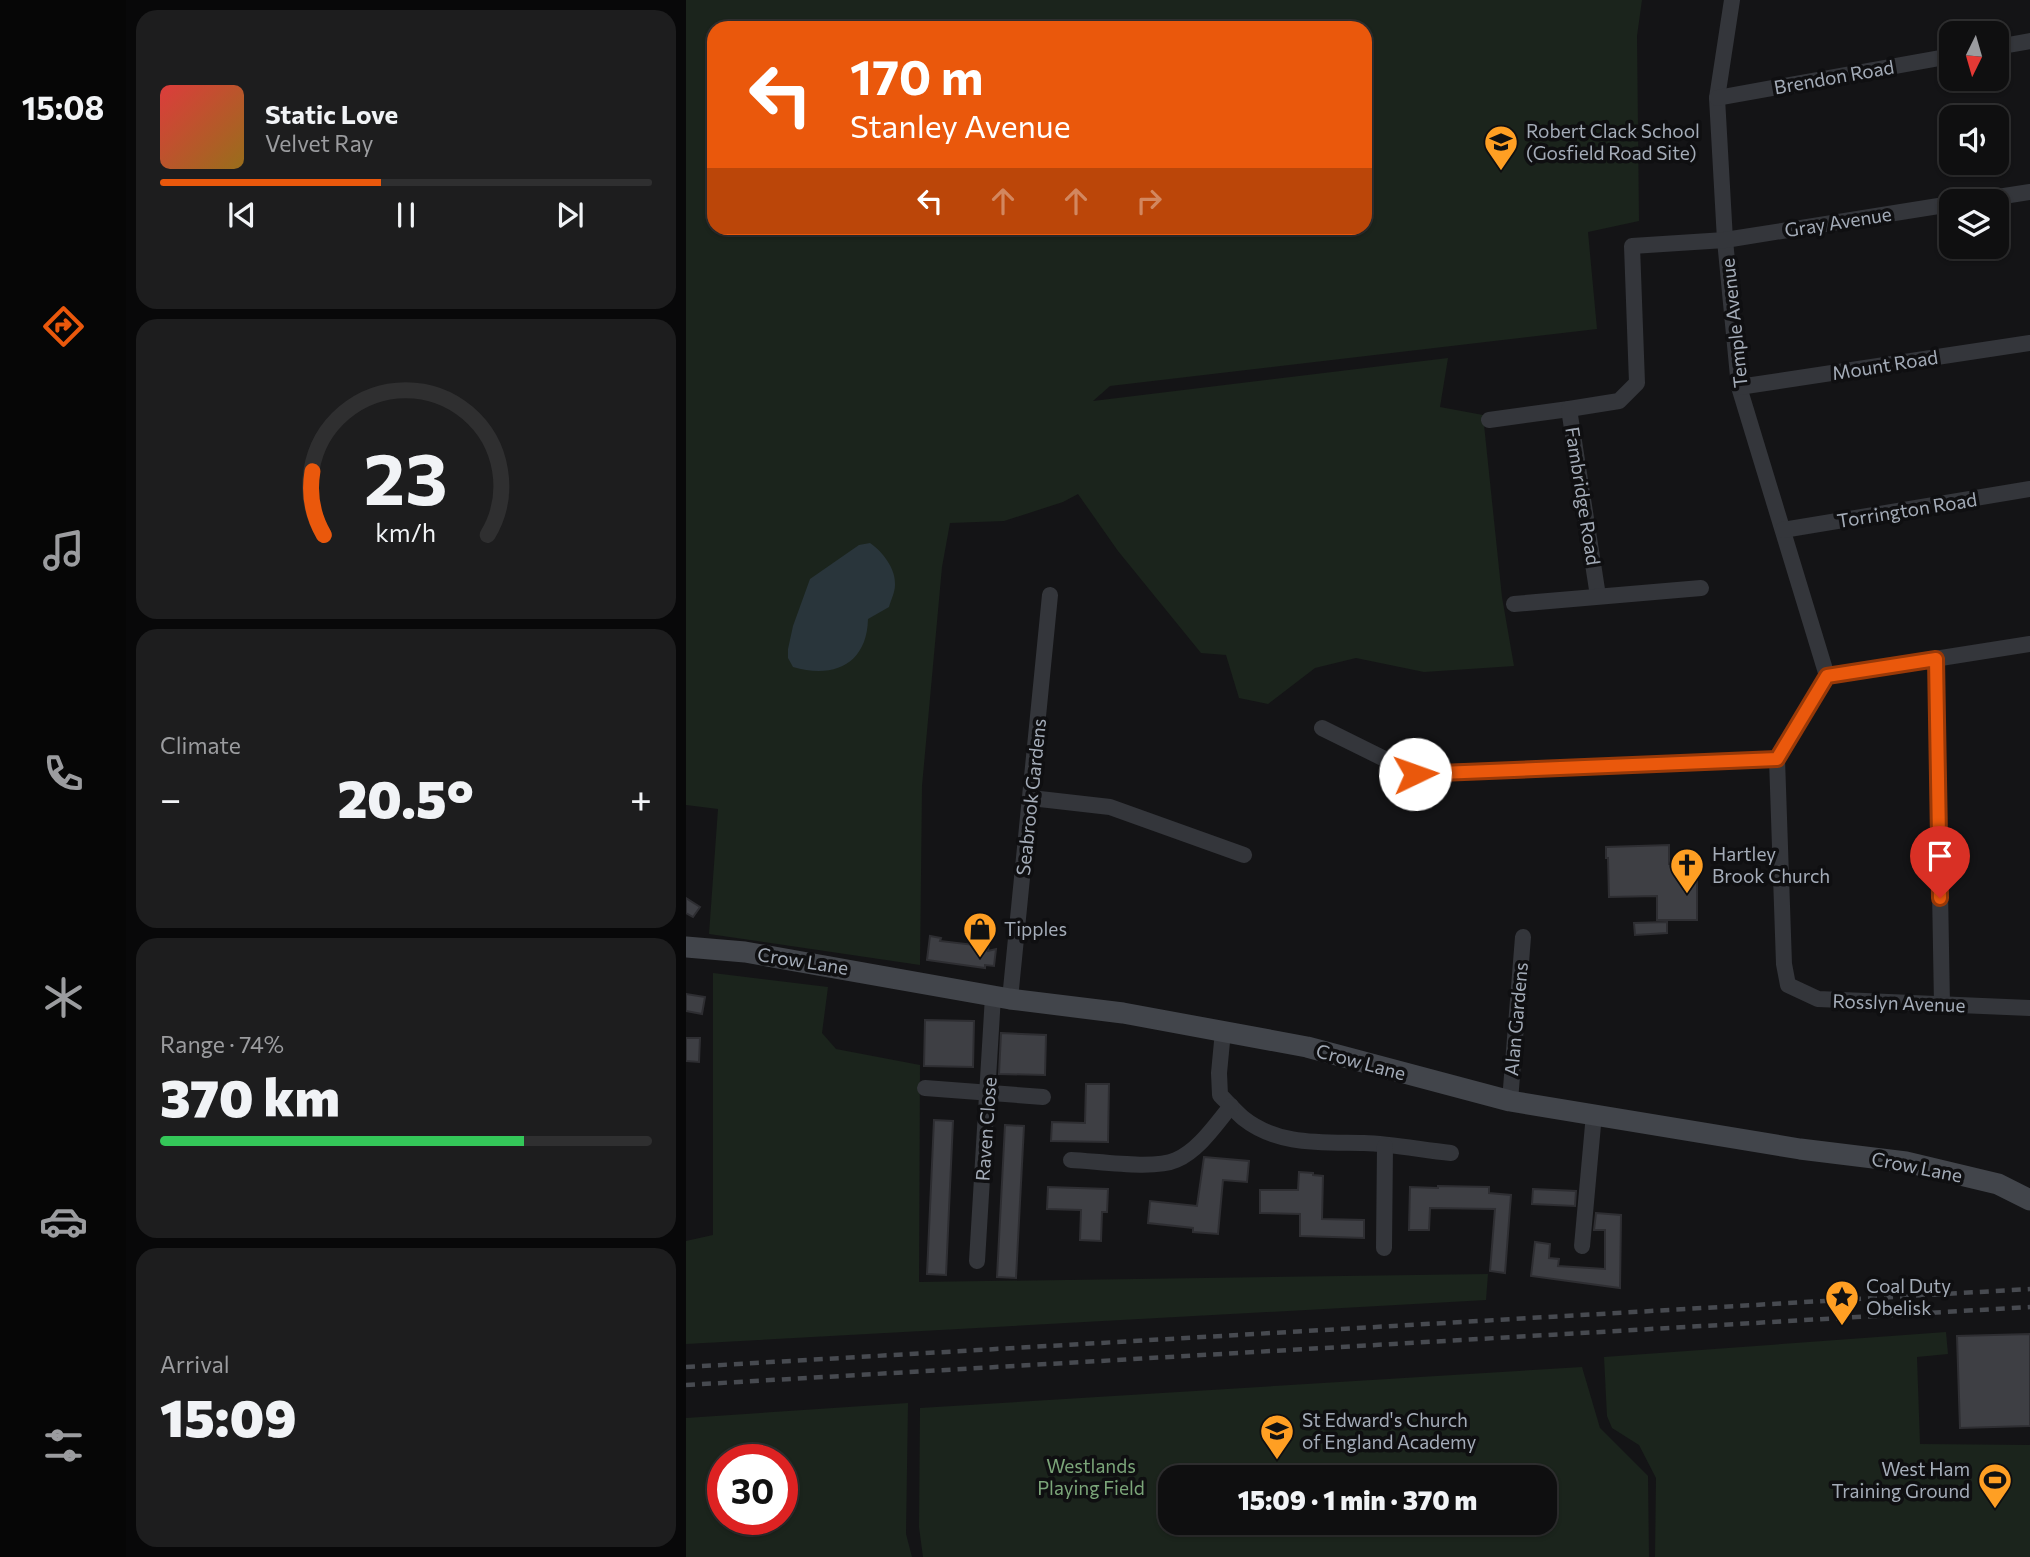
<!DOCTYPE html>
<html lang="en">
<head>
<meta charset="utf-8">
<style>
	body { margin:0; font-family:Commissioner,sans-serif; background:#1d1d1e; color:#f1f3f6; height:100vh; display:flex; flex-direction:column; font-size:26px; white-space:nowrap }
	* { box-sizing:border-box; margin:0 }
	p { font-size:23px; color:#9b9c9f }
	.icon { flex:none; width:38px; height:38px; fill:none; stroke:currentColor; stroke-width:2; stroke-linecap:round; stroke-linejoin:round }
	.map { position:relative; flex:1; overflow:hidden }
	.sheet { display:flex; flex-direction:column; gap:10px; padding:10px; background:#080809; width:560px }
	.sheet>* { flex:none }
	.top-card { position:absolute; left:21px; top:21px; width:665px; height:214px; border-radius:21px; box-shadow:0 2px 5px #0004,0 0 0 2px #2f2f30; background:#ea580c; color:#fff; overflow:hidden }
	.needle { width:46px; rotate:185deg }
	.controls { position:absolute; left:1253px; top:21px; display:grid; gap:14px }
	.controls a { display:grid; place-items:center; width:70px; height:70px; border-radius:14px; background:#0f0f10; box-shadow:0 2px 5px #0004,0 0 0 2px #2f2f30; font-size:35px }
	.speed { position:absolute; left:21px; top:1444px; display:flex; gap:14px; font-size:35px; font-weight:700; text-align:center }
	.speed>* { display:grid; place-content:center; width:91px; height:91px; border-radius:50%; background:#0f0f10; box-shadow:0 2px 5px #0004,0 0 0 2px #2f2f30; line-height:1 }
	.speed .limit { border:10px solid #d22; background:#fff; color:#111 }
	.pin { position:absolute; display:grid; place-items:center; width:60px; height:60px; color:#fff; margin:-72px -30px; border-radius:50% 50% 50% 0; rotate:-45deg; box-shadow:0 0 7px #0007 }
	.pin .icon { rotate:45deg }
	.me { position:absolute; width:77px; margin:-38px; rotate:87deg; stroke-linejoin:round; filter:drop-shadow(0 0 5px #0008) }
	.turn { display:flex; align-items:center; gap:24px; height:147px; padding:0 28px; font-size:32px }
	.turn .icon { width:91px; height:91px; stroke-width:2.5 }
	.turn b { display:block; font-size:49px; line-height:60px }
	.lanes { display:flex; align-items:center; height:66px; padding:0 28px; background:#0003; justify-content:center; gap:35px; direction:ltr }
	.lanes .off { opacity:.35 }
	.big { font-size:52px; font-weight:800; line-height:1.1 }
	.sheet .tile { flex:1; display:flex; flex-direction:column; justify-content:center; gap:10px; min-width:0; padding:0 24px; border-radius:21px; background:#1d1d1e }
	.sheet .dial { align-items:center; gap:0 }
	.dial svg { height:182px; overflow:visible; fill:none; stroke:#2f2f30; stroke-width:7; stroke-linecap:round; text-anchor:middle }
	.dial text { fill:#f1f3f6; stroke:none }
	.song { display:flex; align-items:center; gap:21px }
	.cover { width:84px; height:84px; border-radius:10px; background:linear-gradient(135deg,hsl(0 70% 55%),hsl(40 70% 35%)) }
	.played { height:7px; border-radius:4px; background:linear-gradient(90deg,#ea580c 45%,#2f2f30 45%) }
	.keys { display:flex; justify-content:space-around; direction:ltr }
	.heat { display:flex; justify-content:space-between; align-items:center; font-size:38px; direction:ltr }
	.charge { height:10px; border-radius:5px; background:linear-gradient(90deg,#34c759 74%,#2f2f30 0) }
	.trip { position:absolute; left:472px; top:1465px; width:399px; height:70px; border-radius:21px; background:#0f0f10; box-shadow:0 2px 5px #0004,0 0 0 2px #2f2f30; font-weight:800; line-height:70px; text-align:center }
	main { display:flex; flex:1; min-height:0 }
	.dock { display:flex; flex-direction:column; width:126px; justify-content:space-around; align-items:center; background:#060606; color:#9b9c9f }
	.dock .icon { width:49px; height:49px }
	.dock .selected { color:#ea580c }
	.dock b { font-size:32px; color:#f1f3f6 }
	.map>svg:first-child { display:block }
	.green { fill:#1b241c; fill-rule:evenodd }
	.water { fill:#29353b }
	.building { fill:#3e3f44; stroke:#2e2e32; stroke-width:2 }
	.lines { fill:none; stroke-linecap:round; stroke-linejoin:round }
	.street { stroke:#34363b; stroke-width:16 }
	.secondary { stroke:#42454b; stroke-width:21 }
	.rail { stroke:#474a50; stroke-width:4.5; stroke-dasharray:9 7; stroke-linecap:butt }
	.route-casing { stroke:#983908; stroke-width:18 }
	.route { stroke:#ea580c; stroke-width:12 }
	.labels { text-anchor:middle; stroke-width:7; stroke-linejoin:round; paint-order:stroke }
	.street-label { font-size:19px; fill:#a4acb8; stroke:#0f0f11 }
	.poi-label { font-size:19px; fill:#a4acb8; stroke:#0f0f11; text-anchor:start }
	.park-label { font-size:19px; fill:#7ba579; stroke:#0f0f11 }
</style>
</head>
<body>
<main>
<nav class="dock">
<b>15:08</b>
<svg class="icon selected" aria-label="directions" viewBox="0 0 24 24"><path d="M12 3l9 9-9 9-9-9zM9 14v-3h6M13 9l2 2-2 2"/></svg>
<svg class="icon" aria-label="music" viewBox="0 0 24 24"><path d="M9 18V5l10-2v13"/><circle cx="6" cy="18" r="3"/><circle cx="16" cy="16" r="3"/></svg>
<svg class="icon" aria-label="phone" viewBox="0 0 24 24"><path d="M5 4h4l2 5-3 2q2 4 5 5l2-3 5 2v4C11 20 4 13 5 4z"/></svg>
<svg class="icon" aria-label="climate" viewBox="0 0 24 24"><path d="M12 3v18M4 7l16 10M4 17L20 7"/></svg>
<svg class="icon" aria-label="car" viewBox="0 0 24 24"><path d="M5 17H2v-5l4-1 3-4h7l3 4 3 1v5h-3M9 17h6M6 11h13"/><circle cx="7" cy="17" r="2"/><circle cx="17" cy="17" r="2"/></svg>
<svg class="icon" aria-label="filters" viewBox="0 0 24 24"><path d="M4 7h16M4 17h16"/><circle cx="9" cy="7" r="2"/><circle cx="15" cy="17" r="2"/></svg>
</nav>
<section class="sheet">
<div class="tile">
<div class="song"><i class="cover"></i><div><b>Static Love</b><p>Velvet Ray</p></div></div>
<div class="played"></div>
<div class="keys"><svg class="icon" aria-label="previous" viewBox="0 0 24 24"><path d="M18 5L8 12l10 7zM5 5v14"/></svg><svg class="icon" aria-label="pause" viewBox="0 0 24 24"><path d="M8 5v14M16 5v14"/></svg><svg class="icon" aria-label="next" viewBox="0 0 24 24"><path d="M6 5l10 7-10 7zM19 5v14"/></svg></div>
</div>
<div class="tile dial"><svg viewBox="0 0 100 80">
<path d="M14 69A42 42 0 1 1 86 69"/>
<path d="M14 69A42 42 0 0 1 9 41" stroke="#ea580c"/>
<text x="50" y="56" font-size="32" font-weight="700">23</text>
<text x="50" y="72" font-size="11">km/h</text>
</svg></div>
<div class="tile"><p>Climate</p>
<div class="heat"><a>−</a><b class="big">20.5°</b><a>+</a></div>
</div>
<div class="tile"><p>Range · 74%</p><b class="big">370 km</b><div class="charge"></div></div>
<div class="tile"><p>Arrival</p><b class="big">15:09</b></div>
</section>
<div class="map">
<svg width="1344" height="1557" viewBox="0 0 1344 1557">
	<rect width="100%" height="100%" fill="#141416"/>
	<!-- green -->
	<g class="green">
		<path d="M0,0H956L951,36L953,221L902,232L911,329L424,386L407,401L762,358L754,407L797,415L816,597L828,666L738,672L670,658L629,668L582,704L553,698L540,655L515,653L432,551L392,494L377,502L318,521L264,523L256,567L236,786L234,965L23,934L32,809L0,805ZM28,28H679V228H28Z"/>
		<polygon points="27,973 142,987 136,1033 150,1049 234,1065 233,1282 802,1274 800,1300 0,1344 0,1241 27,1235"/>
		<polygon points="1260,1332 1262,1354 1231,1357 1234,1444 1344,1445 1344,1557 969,1557 970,1478 953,1445 926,1428 921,1416 918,1357"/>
		<path d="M896,1367L914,1428L962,1476L963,1557H237L233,1527L234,1408ZM485,1477H859V1522H485Z"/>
		<path d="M222,1403L220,1534L226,1557H0V1418ZM37,1460H96V1519H37Z"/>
	</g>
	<!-- water -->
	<path class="water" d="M184,543C197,552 210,569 209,585C209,592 205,600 203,607L182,619C181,664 148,679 107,667L102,658V649L107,626L124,579L173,545Z"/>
	<!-- building -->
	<g class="building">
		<polygon points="983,845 983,864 1004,864 1004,869 1011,869 1011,920 971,920 971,896 923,897 922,858 920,858 920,847"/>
		<polygon points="0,898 14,907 7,917 0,913"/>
		<polygon points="981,922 981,933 949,935 948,923"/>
		<polygon points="290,932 304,934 302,951 310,949 308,966 299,965 299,968 241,960 244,936 255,938 254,941 288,945"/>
		<polygon points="0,994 19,997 16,1014 0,1011"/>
		<polygon points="239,1020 288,1021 287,1067 238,1066"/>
		<polygon points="315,1033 360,1035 359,1075 313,1074"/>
		<polygon points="0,1038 14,1038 13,1062 0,1061"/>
		<polygon points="400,1084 423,1084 422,1142 365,1141 366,1122 399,1123"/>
		<polygon points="248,1120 267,1121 260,1275 241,1274"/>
		<polygon points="319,1125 338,1126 330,1278 311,1277"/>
		<polygon points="518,1157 563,1161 561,1182 537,1180 532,1234 507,1232 507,1228 462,1223 464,1201 511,1206"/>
		<polygon points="613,1172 627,1173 627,1175 637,1176 636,1219 678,1220 678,1238 614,1236 614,1214 574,1213 574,1190 612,1190"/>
		<polygon points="752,1186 803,1187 803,1193 825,1195 819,1273 804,1271 809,1209 744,1208 743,1230 723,1230 724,1187 752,1188"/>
		<polygon points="362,1187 422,1189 421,1212 416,1212 415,1241 394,1240 395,1210 361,1209"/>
		<polygon points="847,1189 890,1191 889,1206 846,1204"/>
		<polygon points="910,1213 935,1215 934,1288 845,1276 849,1242 864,1244 863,1258 873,1259 872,1266 919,1269 919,1230 908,1230"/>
		<polygon points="1344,1334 1344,1426 1274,1428 1271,1336"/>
	</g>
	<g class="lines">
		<!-- street -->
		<g class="street">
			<polyline points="1046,0 1031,98 1039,240 1053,387 1141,676"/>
			<polyline points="1311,47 1344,41"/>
			<polyline points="1031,98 1265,56"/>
			<polyline points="1286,201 1344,192"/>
			<polyline points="1053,387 1344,343"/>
			<polyline points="803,420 883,409"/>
			<polyline points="1097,530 1344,489"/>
			<polyline points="912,596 883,409 933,401 951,383 946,246 1039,240 1265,204"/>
			<polyline points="828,604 1015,588"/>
			<polyline points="1250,659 1256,1005"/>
			<polyline points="636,728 729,774 1091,759 1141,676 1344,644"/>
			<polyline points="1091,759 1098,964 1102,985 1132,999 1344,1008"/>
			<polyline points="345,798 424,807 558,855"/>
			<polyline points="324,999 364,595"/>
			<path d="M537,1031L533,1073L534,1095C541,1102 549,1111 557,1118C592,1146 636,1142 678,1143C706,1144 736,1150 765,1153"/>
			<polyline points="239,1088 357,1097"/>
			<polyline points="824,1101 837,937"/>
			<path d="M385,1160C411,1161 468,1170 490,1160C513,1150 530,1124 545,1106"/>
			<polyline points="896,1246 908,1114"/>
			<polyline points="698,1248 699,1146"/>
			<polyline points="291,1261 307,996"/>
		</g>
		<!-- secondary -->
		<polyline class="secondary" points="0,947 59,952 324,999 437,1013 621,1047 824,1101 1114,1149 1220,1162 1312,1184 1344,1200"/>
		<!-- rail -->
		<g class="rail">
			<polyline points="0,1367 1344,1289"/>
			<polyline points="0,1385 1344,1307"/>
		</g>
	</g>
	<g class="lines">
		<!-- route casing -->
		<g class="route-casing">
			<polyline id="route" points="729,774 1091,759 1141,676 1250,659 1254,898"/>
		</g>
		<!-- route -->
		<use href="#route" class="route"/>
	</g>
	<!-- icons -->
	<defs>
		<g id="school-pin" transform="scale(1.75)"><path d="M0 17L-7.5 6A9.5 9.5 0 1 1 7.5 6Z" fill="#ff9f23" stroke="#0f0f11"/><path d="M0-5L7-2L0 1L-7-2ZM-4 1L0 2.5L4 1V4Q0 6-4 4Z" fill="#111"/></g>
		<g id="church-pin" transform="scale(1.75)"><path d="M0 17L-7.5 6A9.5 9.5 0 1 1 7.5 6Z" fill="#ff9f23" stroke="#0f0f11"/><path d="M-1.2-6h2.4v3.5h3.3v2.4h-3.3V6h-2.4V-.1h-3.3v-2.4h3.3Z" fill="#111"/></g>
		<g id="shop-pin" transform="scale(1.75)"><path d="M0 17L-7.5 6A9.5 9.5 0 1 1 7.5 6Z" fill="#ff9f23" stroke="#0f0f11"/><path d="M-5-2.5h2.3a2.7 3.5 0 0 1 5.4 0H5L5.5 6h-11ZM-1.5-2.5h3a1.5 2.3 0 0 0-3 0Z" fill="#111"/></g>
		<g id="sight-pin" transform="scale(1.75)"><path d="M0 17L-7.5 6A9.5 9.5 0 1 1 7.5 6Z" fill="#ff9f23" stroke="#0f0f11"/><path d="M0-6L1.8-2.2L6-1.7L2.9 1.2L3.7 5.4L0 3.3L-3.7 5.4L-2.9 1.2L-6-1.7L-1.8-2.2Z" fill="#111"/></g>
		<g id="stadium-pin" transform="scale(1.75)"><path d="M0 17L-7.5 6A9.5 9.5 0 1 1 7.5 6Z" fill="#ff9f23" stroke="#0f0f11"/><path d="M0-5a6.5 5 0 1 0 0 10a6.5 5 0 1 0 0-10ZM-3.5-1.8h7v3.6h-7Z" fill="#111"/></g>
	</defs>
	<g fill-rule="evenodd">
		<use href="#school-pin" x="815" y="142"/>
		<use href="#church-pin" x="1001" y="865"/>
		<use href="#shop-pin" x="294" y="929"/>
		<use href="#sight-pin" x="1156" y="1297"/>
		<use href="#school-pin" x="591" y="1431"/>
		<use href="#stadium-pin" x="1309" y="1480"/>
	</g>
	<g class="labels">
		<!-- street labels -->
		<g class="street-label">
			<text transform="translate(1148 77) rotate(-10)" y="7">Brendon Road</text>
			<text transform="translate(1152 222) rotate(-9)" y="7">Gray Avenue</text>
			<text transform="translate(1048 323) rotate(-96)" y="7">Temple Avenue</text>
			<text transform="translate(1199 365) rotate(-9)" y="7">Mount Road</text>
			<text transform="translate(897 496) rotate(81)" y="7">Fambridge Road</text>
			<text transform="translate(1221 510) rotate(-9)" y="7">Torrington Road</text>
			<text transform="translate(345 797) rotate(-84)" y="7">Seabrook Gardens</text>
			<text transform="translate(117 961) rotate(9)" y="7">Crow Lane</text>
			<text transform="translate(1213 1003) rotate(2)" y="7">Rosslyn Avenue</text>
			<text transform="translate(830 1019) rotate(-85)" y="7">Alan Gardens</text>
			<text transform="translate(675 1062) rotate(15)" y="7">Crow Lane</text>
			<text transform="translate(300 1129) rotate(-86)" y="7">Raven Close</text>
			<text transform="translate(1231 1167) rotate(11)" y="7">Crow Lane</text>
		</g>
		<!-- poi labels -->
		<g class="poi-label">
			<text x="840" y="138">Robert Clack School<tspan x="840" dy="22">(Gosfield Road Site)</tspan></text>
			<text x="1026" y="861">Hartley<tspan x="1026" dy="22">Brook Church</tspan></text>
			<text x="318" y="936">Tipples</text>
			<text x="1180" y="1293">Coal Duty<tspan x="1180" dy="22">Obelisk</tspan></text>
			<text x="616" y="1427">St Edward's Church<tspan x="616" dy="22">of England Academy</tspan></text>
			<text x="1284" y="1476" text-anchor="end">West Ham<tspan x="1284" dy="22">Training Ground</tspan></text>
		</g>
		<!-- park labels -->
		<g class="park-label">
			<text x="405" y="1473">Westlands<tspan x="405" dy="22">Playing Field</tspan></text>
		</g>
	</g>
</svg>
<div class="controls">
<a><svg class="needle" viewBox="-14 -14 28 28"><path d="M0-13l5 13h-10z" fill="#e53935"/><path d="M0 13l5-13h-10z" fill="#9b9c9f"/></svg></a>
<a><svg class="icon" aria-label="sound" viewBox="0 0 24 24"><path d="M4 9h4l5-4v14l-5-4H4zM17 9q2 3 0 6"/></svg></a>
<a><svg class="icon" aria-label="layers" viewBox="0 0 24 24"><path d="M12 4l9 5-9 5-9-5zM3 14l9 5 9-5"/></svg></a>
</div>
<div class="speed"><div class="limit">30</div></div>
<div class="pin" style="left:1254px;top:898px;background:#d93025"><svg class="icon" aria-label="arrive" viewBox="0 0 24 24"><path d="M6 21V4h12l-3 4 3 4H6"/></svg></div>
<svg class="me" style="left:729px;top:774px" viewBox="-20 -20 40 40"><circle r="19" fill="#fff"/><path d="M0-13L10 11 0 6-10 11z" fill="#ea580c"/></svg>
<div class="trip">15:09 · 1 min · 370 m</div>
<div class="top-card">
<div class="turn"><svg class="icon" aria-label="left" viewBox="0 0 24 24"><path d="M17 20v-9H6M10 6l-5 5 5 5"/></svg><div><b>170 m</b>Stanley Avenue</div></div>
<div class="lanes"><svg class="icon" aria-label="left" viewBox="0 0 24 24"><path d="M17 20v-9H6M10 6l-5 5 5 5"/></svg><svg class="icon off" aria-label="ahead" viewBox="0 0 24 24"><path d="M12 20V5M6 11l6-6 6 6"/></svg><svg class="icon off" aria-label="ahead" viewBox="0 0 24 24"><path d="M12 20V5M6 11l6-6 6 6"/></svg><svg class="icon off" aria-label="right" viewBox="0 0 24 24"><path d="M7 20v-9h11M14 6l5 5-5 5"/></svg></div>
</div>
</div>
</main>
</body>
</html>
